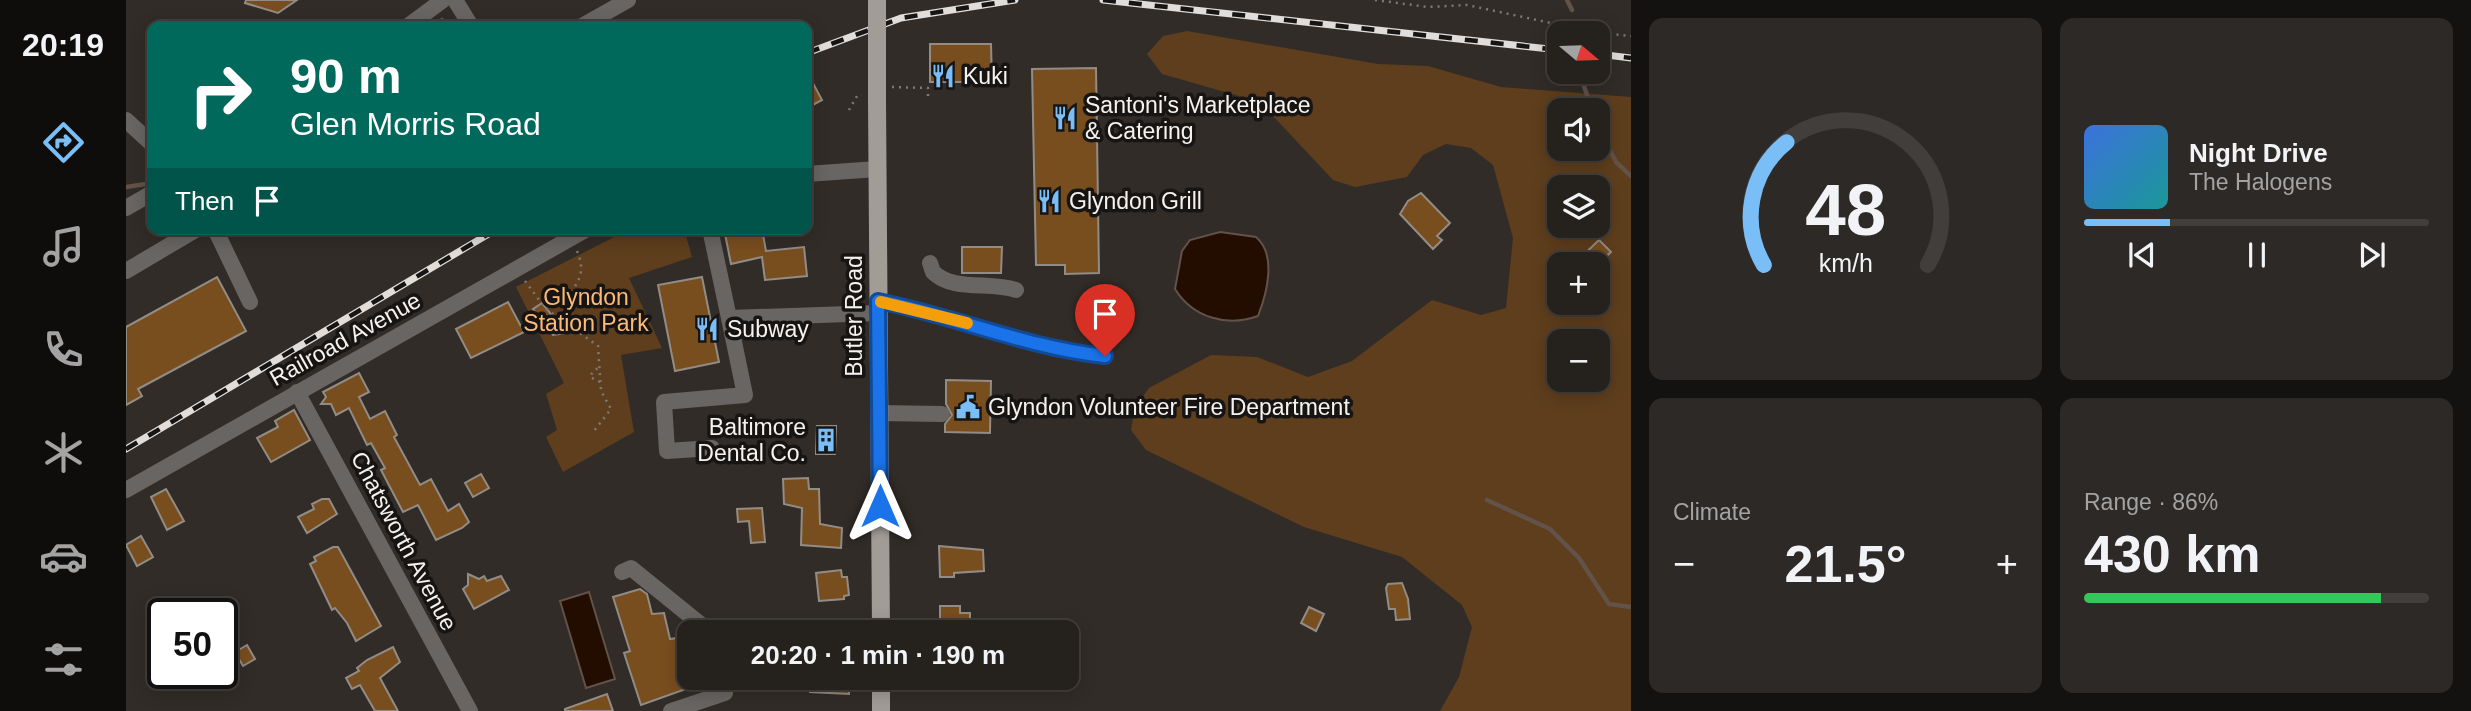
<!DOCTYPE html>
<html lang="en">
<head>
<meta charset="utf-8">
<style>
	body { margin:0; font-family:Helvetica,sans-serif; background:#2d2926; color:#f1f3f6; height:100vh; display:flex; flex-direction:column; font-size:26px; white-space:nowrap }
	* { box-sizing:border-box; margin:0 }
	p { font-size:23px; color:#a3a3a4 }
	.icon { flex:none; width:38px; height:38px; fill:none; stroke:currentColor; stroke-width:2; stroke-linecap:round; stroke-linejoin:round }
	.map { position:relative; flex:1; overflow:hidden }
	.sheet { display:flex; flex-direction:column; gap:18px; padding:18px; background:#141210; width:840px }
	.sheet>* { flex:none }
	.hud { position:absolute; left:21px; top:21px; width:665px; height:214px; border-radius:14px; box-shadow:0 4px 18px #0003,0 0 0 2px #423e3b; background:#00695c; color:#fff; overflow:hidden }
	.needle { width:46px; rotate:109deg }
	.buttons { position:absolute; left:1421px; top:21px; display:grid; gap:14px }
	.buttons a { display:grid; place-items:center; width:63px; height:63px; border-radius:14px; background:#25211d; box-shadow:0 4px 18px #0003,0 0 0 2px #423e3b; font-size:35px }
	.speed { position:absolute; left:21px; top:598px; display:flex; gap:14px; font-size:35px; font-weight:700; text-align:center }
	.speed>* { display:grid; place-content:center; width:91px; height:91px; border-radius:50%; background:#25211d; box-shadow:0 4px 18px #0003,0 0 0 2px #423e3b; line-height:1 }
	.speed .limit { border:4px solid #111; border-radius:10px; background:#fff; color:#111 }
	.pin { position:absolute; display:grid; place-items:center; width:60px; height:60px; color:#fff; margin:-72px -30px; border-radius:50% 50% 50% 0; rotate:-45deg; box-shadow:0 0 7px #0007 }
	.pin .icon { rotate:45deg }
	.me { position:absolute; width:77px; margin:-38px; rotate:0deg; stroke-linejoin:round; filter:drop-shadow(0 0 5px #0008) }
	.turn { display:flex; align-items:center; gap:24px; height:147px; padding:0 28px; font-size:32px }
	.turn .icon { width:91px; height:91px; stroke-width:2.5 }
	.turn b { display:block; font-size:49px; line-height:60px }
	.then { display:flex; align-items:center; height:66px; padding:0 28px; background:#0003; gap:14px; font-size:26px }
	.big { font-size:52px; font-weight:700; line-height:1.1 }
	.sheet .widget { flex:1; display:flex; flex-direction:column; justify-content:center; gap:10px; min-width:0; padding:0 24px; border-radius:14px; background:#2d2926 }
	.sheet .dial { align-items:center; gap:0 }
	.dial svg { height:182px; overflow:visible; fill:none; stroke:#423e3b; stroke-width:7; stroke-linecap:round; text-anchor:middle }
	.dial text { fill:#f1f3f6; stroke:none }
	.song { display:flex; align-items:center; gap:21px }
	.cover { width:84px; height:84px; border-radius:10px; background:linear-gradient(135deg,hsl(220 70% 55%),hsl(180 70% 35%)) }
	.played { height:7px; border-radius:4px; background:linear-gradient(90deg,#7abef8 25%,#423e3b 25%) }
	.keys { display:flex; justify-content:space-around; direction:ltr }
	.heat { display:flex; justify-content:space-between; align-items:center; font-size:38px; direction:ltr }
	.charge { height:10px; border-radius:5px; background:linear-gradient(90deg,#34c759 86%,#423e3b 0) }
	.sheet .tiles { flex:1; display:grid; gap:18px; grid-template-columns:repeat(2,1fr) }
	.trip { position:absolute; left:551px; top:620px; width:402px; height:70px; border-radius:14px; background:#25211d; box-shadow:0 4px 18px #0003,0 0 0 2px #423e3b; font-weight:700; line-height:70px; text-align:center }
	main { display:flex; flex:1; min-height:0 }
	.tabs { display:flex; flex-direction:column; width:126px; justify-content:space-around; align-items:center; background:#0f0d0c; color:#a3a3a4 }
	.tabs .icon { width:49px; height:49px }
	.tabs .current { color:#7abef8 }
	.tabs b { font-size:32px; color:#f1f3f6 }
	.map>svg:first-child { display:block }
	.green { fill:#5e3e1d; fill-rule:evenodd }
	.water { fill:#220d00; stroke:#625248; stroke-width:2 }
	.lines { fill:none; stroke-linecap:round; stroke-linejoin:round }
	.stream { stroke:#625248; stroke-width:4.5 }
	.building { fill:#794e1f; stroke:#928c86; stroke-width:2 }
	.path { stroke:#7e7975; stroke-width:2.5; stroke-dasharray:2 5; stroke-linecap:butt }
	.minor { stroke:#686563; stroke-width:16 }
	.major { stroke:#a29c97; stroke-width:18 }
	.rail-casing { stroke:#e1ddda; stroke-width:7 }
	.rail { stroke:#171513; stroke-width:4.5; stroke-dasharray:13; stroke-linecap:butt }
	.major-bridge { stroke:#a29c97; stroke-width:18 }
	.route-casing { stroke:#114b97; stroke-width:18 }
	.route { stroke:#1a73e8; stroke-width:12 }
	.slow { stroke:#f59e0b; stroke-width:12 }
	.labels { text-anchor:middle; stroke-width:7; stroke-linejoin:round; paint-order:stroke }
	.poi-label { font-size:23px; fill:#f6f2ef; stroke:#171513; text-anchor:start }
	.park-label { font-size:23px; fill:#fdba77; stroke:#171513 }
	.street-label { font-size:23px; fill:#f6f2ef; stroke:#171513 }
</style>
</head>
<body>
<main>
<nav class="tabs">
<b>20:19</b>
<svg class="icon current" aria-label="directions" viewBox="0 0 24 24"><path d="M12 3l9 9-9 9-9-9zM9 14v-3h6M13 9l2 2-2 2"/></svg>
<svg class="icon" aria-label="music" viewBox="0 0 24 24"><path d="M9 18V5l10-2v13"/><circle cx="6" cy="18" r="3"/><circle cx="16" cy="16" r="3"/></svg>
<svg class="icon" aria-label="phone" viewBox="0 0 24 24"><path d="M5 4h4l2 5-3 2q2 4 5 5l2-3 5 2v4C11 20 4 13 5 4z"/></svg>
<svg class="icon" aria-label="climate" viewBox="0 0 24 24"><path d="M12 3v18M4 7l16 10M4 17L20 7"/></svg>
<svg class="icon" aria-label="car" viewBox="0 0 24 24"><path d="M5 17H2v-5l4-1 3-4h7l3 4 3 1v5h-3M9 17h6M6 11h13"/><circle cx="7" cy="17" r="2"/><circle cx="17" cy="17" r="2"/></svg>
<svg class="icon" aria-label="filters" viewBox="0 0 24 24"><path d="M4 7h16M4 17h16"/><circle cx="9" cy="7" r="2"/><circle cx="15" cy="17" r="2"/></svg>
</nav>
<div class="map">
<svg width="1505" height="711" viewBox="0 0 1505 711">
	<rect width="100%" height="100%" fill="#312c27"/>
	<!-- green -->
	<g class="green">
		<path d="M1061,31L1252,64L1302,66L1375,87L1505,97V711H1314L1333,677L1346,627L1336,605L1276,557L1178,527L1020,450L1005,430L1009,407L1023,388L1085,355L1131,357L1182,377L1226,361L1306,300L1355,315L1380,308L1387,238L1367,165L1345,148L1320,144L1297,155L1281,177L1229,187L1207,180L1134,102L1036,74L1021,54L1037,36ZM1433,110H1472V149H1433ZM1433,187H1472V226H1433ZM1433,264H1472V303H1433ZM1433,341H1472V380H1433Z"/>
		<polygon points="504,229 558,229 566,257 503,278 536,348 495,355 508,432 437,472 420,437 431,430 420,394 438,383 390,287"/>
	</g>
	<!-- water -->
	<g class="water">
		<path d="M1094,232L1130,237C1151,255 1141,293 1132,316C1101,327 1067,318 1049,289L1056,251L1064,240Z"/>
		<polygon points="463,592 489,679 460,688 434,601"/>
	</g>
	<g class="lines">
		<!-- stream -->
		<g class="stream">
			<polyline points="1441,0 1446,10"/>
			<polyline points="310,26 316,20"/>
			<polyline points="1455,77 1466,110"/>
			<polyline points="1472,126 1490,162 1505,176"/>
			<polyline points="0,187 26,183"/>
			<polyline points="1361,500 1424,529 1453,558 1483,604 1505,607"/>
		</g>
	</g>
	<!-- building -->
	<g class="building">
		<polygon points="120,0 171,0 152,13 119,3"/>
		<polygon points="804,44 865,44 866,82 804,82"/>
		<polygon points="970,68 973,273 939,274 939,265 910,265 906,69"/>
		<polygon points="681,72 696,100 681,108"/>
		<polygon points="1295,193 1324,223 1311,236 1316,240 1307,249 1274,214 1282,201"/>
		<polygon points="598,229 636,229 640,251 678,247 681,276 639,280 636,257 605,264"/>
		<polygon points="1473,240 1485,252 1472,264 1448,264"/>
		<polygon points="836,247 876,247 875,273 836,273"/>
		<polygon points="91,277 120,331 12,389 16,396 0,405 0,327"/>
		<polygon points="576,277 593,362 549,371 532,285"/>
		<polygon points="382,302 398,332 345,358 330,329"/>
		<polygon points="416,303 440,333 427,335 407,309"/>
		<polygon points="233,373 243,392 233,397 244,419 259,411 271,435 268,437 294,485 305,479 322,511 333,504 343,522 336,528 310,540 292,505 277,512 255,470 259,468 245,443 241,445 223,408 210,415 205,404 195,404 200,397 197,392"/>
		<polygon points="820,380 865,381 864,433 819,432 819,424 826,415 820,404"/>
		<polygon points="168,410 184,440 145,462 131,438 152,427 149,421"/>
		<polygon points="691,426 710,426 709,454 690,454"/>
		<polygon points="355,474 363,488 347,497 339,483"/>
		<polygon points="682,478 683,489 693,489 694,524 716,528 715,548 675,545 676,508 658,504 657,479"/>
		<polygon points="40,489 58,521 41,530 25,497"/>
		<polygon points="196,499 203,499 211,514 181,533 172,517 188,509 186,504"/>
		<polygon points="636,508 639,542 625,543 623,521 612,522 611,509"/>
		<polygon points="15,536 27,557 11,566 0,545"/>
		<polygon points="813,546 857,550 858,571 828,573 828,577 814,577"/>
		<polygon points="207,547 212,547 255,626 230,641 221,623 209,608 206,610 184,564 190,561 188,557"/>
		<polygon points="715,570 716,577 721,577 723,595 718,596 718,599 693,601 690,573"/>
		<polygon points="342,574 353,579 358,576 361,581 375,576 383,590 348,609 337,589 342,585"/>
		<polygon points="1276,583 1282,599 1284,619 1270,620 1269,609 1263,609 1260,588 1262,584"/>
		<polygon points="514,589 521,594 526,614 538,613 544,639 564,636 564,677 585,677 585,680 515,705 498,653 504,651 487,597"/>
		<polygon points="814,606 834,606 834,613 844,613 844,632 814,632"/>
		<polygon points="1183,607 1198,614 1190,631 1175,623"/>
		<polygon points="121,645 129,659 117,666 109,652"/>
		<polygon points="267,647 274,662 254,678 272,711 249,711 234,685 226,689 220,678 233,671 231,668 241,660"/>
		<polygon points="684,677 723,677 723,694 684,692"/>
		<polygon points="481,694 487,711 439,711 439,709"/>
	</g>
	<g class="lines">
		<!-- path -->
		<g class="path">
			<polyline points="1249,0 1302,7 1341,5 1467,32 1505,36"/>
			<polyline points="766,87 802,88 802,99"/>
			<polyline points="723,110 731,96 736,95"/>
			<path d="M451,251C460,272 453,280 442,298L445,320C459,333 479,328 486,310"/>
			<polyline points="399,281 419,308 472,346 475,391 485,409 468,431"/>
			<polyline points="474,382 464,377 467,371 474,367"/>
		</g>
		<!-- minor -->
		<g class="minor">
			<polyline points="329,0 345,26"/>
			<polyline points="282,26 317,0"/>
			<polyline points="456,26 502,0"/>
			<polyline points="0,120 26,144"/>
			<polyline points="681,174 751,169"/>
			<polyline points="0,208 26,193"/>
			<polyline points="89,229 124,302"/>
			<polyline points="584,229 603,318"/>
			<path d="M804,263L807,272C827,292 864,281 890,290"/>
			<polyline points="0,271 71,229"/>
			<path d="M752,301C829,315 901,348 979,356"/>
			<polyline points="171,392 344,711"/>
			<polyline points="753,413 816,414"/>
			<polyline points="586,448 541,451 538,402 619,395 603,318 752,313"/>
			<polyline points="0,490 461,229"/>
			<polyline points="496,572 505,568 584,632"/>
			<polyline points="545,711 599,693 595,677"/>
		</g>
		<!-- major -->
		<g class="major">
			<polyline points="751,101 755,632"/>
			<polyline points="755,677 755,711"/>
		</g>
		<!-- rail casing -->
		<g class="rail-casing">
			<g id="rail">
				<polyline points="977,0 1433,50"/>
				<polyline points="681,53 775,18 889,0"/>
				<polyline points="1472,54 1505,58"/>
				<polyline points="0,449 371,229"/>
			</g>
		</g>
		<!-- rail -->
		<use href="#rail" class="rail"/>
		<!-- major-bridge -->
		<polyline class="major-bridge" points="751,0 751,101"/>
	</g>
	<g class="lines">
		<!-- route casing -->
		<g class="route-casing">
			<path id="route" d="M754,506L752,301C829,316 901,348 979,356"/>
		</g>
		<!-- route -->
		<use href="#route" class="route"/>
		<!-- slow -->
		<polyline class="slow" points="755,302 841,323"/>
	</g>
	<!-- icons -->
	<defs>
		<g id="restaurant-bare" transform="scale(1.89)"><path d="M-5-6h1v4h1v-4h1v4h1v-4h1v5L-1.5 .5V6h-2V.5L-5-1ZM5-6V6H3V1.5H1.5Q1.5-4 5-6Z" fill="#7abef8" stroke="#171513" stroke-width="2.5" paint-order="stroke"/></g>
		<g id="civic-bare" transform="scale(1.89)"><path d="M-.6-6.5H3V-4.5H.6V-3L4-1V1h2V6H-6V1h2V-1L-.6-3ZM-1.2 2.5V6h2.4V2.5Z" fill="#7abef8" stroke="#171513" stroke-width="2.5" paint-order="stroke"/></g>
		<g id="building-bare" transform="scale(1.89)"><path d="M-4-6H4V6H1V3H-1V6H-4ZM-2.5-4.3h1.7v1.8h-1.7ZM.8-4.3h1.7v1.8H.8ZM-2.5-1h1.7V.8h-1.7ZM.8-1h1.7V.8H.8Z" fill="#7abef8" stroke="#171513" stroke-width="2.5" paint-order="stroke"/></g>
	</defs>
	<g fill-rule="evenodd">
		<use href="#restaurant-bare" x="817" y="76"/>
		<use href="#restaurant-bare" x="939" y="118"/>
		<use href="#restaurant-bare" x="923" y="201"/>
		<use href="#restaurant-bare" x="581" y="329"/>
		<use href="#civic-bare" x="842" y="407"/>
		<use href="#building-bare" x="700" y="440"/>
	</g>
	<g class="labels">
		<!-- poi labels -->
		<g class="poi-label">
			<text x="837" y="84">Kuki</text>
			<text x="959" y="113">Santoni's Marketplace<tspan x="959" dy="26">&amp; Catering</tspan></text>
			<text x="943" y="209">Glyndon Grill</text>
			<text x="601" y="337">Subway</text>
			<text x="862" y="415">Glyndon Volunteer Fire Department</text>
			<text x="680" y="435" text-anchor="end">Baltimore<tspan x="680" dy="26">Dental Co.</tspan></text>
		</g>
		<!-- park labels -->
		<g class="park-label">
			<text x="460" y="305">Glyndon<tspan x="460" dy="26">Station Park</tspan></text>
		</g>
		<!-- street labels -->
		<g class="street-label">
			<text transform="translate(728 316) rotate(-90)" y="8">Butler Road</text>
			<text transform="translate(219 339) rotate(-29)" y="8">Railroad Avenue</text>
			<text transform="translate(278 541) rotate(62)" y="8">Chatsworth Avenue</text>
		</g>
	</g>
</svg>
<div class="buttons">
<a><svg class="needle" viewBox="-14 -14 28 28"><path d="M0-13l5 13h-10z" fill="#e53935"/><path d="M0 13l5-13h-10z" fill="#a3a3a4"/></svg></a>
<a><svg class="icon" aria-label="sound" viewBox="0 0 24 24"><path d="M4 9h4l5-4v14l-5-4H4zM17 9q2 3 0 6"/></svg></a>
<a><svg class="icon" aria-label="layers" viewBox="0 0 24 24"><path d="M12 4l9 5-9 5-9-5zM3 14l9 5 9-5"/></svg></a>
<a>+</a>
<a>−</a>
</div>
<div class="speed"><div class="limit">50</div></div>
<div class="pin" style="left:979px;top:356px;background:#d93025"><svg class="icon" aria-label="arrive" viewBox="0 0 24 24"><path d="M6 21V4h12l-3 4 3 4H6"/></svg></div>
<svg class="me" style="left:754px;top:506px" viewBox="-20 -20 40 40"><path d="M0-17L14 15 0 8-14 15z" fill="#1a73e8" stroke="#fff" stroke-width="4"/></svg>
<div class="trip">20:20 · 1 min · 190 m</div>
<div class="hud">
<div class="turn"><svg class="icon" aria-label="right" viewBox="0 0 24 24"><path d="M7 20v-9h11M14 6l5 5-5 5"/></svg><div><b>90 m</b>Glen Morris Road</div></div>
<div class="then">Then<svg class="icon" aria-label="arrive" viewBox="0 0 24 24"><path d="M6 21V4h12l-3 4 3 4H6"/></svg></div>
</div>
</div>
<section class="sheet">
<div class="tiles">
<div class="widget dial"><svg viewBox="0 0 100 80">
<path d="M14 69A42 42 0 1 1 86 69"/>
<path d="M14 69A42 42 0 0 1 24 15" stroke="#7abef8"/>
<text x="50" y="56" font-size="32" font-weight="700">48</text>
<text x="50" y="72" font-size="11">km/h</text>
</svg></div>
<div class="widget">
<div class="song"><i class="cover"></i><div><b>Night Drive</b><p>The Halogens</p></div></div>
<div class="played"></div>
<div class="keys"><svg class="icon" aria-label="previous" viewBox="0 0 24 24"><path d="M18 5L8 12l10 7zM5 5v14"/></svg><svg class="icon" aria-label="pause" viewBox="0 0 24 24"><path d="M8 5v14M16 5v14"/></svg><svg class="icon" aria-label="next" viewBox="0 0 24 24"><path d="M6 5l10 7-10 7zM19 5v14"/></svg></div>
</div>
<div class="widget"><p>Climate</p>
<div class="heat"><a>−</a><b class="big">21.5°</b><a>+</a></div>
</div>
<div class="widget"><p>Range · 86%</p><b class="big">430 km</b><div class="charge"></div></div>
</div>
</section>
</main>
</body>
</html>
